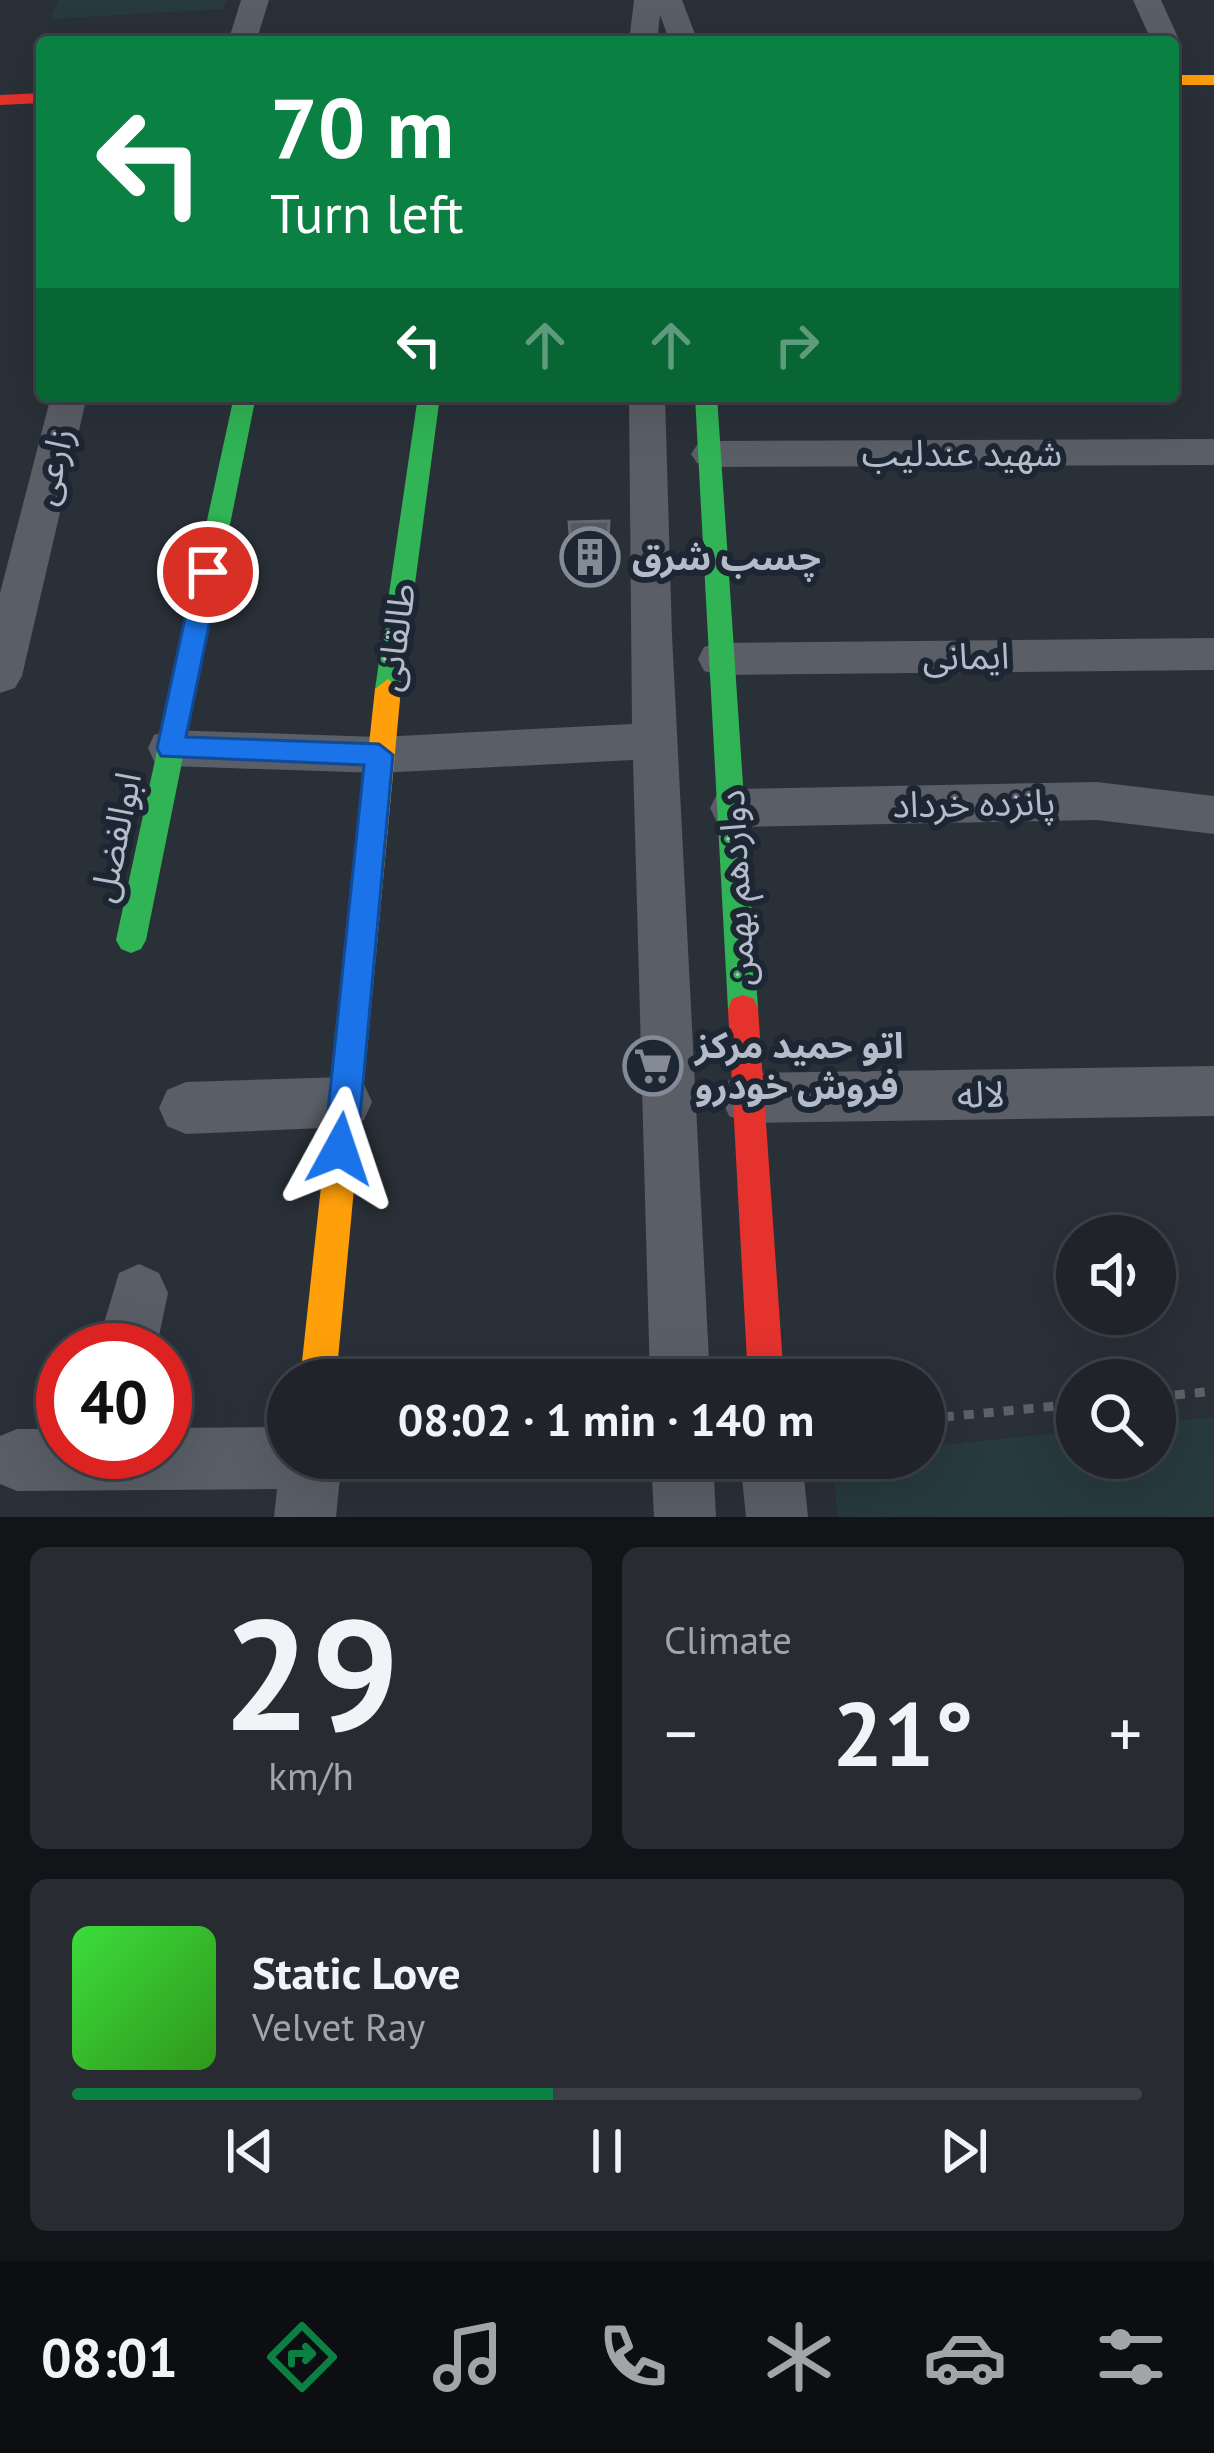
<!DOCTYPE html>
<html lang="en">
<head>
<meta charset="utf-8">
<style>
	body { margin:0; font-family:"PT Sans","Noto Sans Arabic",sans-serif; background:#282c32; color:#f1f3f6; height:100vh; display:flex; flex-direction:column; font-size:45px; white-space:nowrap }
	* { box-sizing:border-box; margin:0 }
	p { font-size:39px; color:#a2a4a8 }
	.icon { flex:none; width:66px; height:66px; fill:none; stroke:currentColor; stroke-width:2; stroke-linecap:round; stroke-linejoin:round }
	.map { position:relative; height:1517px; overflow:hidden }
	.panel { display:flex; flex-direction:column; gap:30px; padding:30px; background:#121417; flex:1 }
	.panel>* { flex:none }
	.banner { position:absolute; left:36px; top:36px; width:1143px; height:366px; border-radius:12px; box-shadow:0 12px 48px #0002,0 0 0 3px #3d4147; background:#0b8043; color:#fff; overflow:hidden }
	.fabs { position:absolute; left:1056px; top:1215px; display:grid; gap:24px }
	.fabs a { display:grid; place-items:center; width:120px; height:120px; border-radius:50%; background:#20242a; box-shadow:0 12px 48px #0002,0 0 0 3px #3d4147; font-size:60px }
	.speed { position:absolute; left:36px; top:1323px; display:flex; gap:24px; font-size:60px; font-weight:700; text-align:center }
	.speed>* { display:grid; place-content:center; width:156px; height:156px; border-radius:50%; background:#20242a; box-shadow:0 12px 48px #0002,0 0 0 3px #3d4147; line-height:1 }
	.speed .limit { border:18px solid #d22; background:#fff; color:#111 }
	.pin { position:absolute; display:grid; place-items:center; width:102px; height:102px; color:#fff; margin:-51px; border:6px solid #fff; border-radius:50%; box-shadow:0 3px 12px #0007 }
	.me { position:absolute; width:132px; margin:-66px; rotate:5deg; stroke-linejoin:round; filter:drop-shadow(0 0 9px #0008) }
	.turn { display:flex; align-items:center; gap:42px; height:252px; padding:0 36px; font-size:54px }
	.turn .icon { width:156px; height:156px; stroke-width:2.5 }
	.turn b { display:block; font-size:84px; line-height:102px }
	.lanes { display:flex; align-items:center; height:114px; padding:0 36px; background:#0003; justify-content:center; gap:60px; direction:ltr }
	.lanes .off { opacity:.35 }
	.big { font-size:90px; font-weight:700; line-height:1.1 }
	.panel .widget { flex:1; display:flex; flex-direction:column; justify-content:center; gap:18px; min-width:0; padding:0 42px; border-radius:18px; background:#282c32 }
	.panel .dial { align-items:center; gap:0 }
	.dial b { font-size:156px; line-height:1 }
	.song { display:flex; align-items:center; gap:36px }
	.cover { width:144px; height:144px; border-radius:18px; background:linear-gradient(135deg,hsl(120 70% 55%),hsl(110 70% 35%)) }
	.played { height:12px; border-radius:6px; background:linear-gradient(90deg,#0b8043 45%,#3d4147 45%) }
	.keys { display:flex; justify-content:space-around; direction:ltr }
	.heat { display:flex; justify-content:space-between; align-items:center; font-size:66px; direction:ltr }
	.panel .tiles { flex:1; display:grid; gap:30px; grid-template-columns:1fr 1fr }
	.widget:last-child { grid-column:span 2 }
	.trip { position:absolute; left:267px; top:1359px; width:678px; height:120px; border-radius:60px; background:#20242a; box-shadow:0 12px 48px #0002,0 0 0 3px #3d4147; font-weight:700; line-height:120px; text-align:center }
	.menu { display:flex; height:192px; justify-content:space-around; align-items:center; background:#0d0e11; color:#a2a4a8 }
	.menu .icon { width:84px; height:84px }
	.menu .on { color:#0b8043 }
	.menu b { font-size:54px; color:#f1f3f6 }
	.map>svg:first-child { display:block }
	.green { fill:#273a3e }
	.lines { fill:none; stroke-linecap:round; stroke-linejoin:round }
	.path { stroke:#5c6268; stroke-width:9; stroke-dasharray:10 10; stroke-linecap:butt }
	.street { fill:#5a5e66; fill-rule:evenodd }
	.fast { fill:#30b455; fill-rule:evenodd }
	.slow { fill:#ff9f0a; fill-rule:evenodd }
	.jam { fill:#e5322d; fill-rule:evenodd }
	.wall { fill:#474c55 }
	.building { fill:#535861; stroke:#626872; stroke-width:3 }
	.route { fill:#1a73e8; stroke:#114b97; stroke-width:3 }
	.labels { text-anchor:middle; stroke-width:12; stroke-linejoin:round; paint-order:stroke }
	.street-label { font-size:36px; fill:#b4bcc9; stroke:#1d2633 }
	.poi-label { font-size:36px; font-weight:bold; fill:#b4bcc9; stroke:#1d2633; text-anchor:start }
</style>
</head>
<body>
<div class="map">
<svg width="1214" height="1517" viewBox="0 0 1214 1517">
	<rect width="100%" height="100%" fill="#2a3038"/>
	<!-- green -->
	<g class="green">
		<polygon points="58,0 227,0 223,9 50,19"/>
		<polygon points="1214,1417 1214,1517 837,1517 833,1458 924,1458 924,1447 1077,1431 1077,1458 1155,1458 1155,1423"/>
	</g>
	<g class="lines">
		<!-- path -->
		<g class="path">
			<polyline points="1155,1397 1214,1391"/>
			<polyline points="924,1419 1077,1404"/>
		</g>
		<!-- street -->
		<g class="street">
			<polygon points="241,0 269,0 256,42 228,42"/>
			<polygon points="634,0 682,0 698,42 670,42 660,15 657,42 629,42"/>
			<polygon points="1133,0 1161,0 1180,42 1176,48 1173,42 1152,42"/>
			<polygon points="51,396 87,396 22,676 15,688 0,693 0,593"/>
			<polygon points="629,396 665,396 672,635 710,1380 650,1380 633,760 379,773 170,766 154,761 148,748 154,735 170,730 379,737 632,724"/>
			<polygon points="1214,439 1214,465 710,467 697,463 691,454 697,445 710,441"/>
			<polygon points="1214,638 1214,670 719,675 704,671 698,659 704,647 719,643"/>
			<polygon points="1097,782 1214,796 1214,834 1097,820 733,827 717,822 710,808 717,794 733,789"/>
			<polygon points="1214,1066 1214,1116 748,1123 729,1116 721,1098 729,1080 748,1073"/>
			<polygon points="345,1077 364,1084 372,1102 364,1120 345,1127 186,1134 167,1126 159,1108 167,1090 186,1082"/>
			<polygon points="139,1264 159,1273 168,1293 156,1350 96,1350 119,1273"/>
			<polygon points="288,1427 288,1458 342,1458 336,1517 274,1517 277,1489 17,1491 0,1484 0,1436 17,1429 63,1429 63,1452 165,1452 165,1428"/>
			<polygon points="651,1458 713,1458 716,1517 654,1517"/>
			<polygon points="740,1458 802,1458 808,1517 746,1517"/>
		</g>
		<!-- fast -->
		<g class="fast">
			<polygon points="234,396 256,396 146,940 141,949 131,953 121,949 116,940"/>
			<polygon points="418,396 440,396 401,689 388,699 375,689"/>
			<polygon points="695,396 717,396 758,1009 754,1019 743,1023 732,1019 728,1009"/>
		</g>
		<!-- slow -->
		<g class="slow">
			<rect x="1173" y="75" width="41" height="10"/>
			<polygon points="388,679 401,689 336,1380 300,1380 375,689"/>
		</g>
		<!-- jam -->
		<g class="jam">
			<polygon points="42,93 42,103 0,105 0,95"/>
			<polygon points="743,995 754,999 758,1009 784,1380 748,1380 728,1009 732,999"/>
		</g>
	</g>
	<!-- wall -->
	<polygon class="wall" points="609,521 607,579 573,574 569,522"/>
	<!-- building -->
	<polygon class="building" points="609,521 607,561 572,557 569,522"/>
	<!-- route -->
	<polygon class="route" points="208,563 220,572 186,737 379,744 393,755 357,1149 352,1160 340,1165 329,1160 324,1149 364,765 161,756 157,748 195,572"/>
	<!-- icons -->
	<defs>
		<g id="building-ring" transform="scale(3)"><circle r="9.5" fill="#1d2633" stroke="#848b96" stroke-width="1.5"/><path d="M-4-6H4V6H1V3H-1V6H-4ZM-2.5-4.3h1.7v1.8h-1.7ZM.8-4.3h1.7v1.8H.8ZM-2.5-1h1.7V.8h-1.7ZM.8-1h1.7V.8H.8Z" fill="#848b96"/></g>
		<g id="supermarket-ring" transform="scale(3)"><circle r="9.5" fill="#1d2633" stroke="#848b96" stroke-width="1.5"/><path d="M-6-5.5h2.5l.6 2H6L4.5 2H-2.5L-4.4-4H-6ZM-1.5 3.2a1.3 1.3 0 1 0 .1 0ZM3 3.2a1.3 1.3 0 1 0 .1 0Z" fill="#848b96"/></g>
	</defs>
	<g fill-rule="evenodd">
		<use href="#building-ring" x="590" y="557"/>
		<use href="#supermarket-ring" x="653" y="1066"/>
	</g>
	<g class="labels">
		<!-- street labels -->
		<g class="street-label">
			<text x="962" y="466">شهید عندلیب</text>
			<text transform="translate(52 466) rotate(-76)" y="13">زارعی</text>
			<text transform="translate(395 637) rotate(-82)" y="13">طالقانی</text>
			<text transform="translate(966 656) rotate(-1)" y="13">ایمانی</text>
			<text transform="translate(974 803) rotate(-1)" y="13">پانزده خرداد</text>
			<text transform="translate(115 837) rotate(-78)" y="13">ابوالفضل</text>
			<text transform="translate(736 888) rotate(-93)" y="13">دوازدهم بهمن</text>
			<text transform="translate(981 1094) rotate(-1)" y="13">لاله</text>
		</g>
		<!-- poi labels -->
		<g class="poi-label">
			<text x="632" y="570">چسب شرق</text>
			<text x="695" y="1058">اتو حمید مرکز<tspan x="695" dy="41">فروش خودرو</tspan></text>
		</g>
	</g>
</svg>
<div class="fabs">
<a><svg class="icon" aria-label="sound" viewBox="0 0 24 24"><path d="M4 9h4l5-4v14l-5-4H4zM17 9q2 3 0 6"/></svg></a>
<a><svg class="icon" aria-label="search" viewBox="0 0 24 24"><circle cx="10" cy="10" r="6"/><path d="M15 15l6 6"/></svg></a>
</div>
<div class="speed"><div class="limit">40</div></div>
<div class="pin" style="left:208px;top:572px;background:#d93025"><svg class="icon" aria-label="arrive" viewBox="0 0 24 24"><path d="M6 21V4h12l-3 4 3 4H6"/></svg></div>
<svg class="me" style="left:340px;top:1149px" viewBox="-20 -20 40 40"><path d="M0-17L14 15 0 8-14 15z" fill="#1a73e8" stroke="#fff" stroke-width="4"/></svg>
<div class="trip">08:02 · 1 min · 140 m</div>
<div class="banner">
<div class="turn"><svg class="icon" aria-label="left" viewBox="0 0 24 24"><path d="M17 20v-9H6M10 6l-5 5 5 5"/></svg><div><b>70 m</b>Turn left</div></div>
<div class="lanes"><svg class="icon" aria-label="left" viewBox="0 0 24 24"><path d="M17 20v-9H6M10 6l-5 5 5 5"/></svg><svg class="icon off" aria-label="ahead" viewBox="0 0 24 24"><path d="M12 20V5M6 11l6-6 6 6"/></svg><svg class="icon off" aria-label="ahead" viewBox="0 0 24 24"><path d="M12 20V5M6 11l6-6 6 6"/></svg><svg class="icon off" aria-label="right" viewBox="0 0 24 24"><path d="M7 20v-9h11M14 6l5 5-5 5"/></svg></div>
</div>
</div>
<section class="panel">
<div class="tiles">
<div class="widget dial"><b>29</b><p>km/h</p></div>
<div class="widget"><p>Climate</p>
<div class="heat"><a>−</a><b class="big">21°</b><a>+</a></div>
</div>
<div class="widget">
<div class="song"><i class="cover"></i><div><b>Static Love</b><p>Velvet Ray</p></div></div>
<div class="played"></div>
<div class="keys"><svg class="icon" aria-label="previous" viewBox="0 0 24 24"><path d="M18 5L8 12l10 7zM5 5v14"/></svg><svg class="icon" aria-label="pause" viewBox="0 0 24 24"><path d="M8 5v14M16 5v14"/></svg><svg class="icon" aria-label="next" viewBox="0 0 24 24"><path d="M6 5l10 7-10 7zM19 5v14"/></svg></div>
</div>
</div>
</section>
<nav class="menu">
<b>08:01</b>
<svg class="icon on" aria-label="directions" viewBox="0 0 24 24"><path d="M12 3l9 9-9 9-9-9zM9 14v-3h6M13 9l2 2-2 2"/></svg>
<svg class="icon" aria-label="music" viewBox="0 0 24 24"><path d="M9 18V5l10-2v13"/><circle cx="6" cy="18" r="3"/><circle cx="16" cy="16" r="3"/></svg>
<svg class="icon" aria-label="phone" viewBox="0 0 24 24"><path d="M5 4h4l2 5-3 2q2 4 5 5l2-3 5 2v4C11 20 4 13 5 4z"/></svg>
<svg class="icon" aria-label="climate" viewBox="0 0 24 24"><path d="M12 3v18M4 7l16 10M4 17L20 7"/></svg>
<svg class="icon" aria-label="car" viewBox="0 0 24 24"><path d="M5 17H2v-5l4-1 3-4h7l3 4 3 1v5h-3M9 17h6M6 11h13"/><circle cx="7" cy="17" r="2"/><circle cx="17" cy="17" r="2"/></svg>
<svg class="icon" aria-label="filters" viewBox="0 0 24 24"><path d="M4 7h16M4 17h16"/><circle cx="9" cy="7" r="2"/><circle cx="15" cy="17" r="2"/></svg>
</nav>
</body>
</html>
